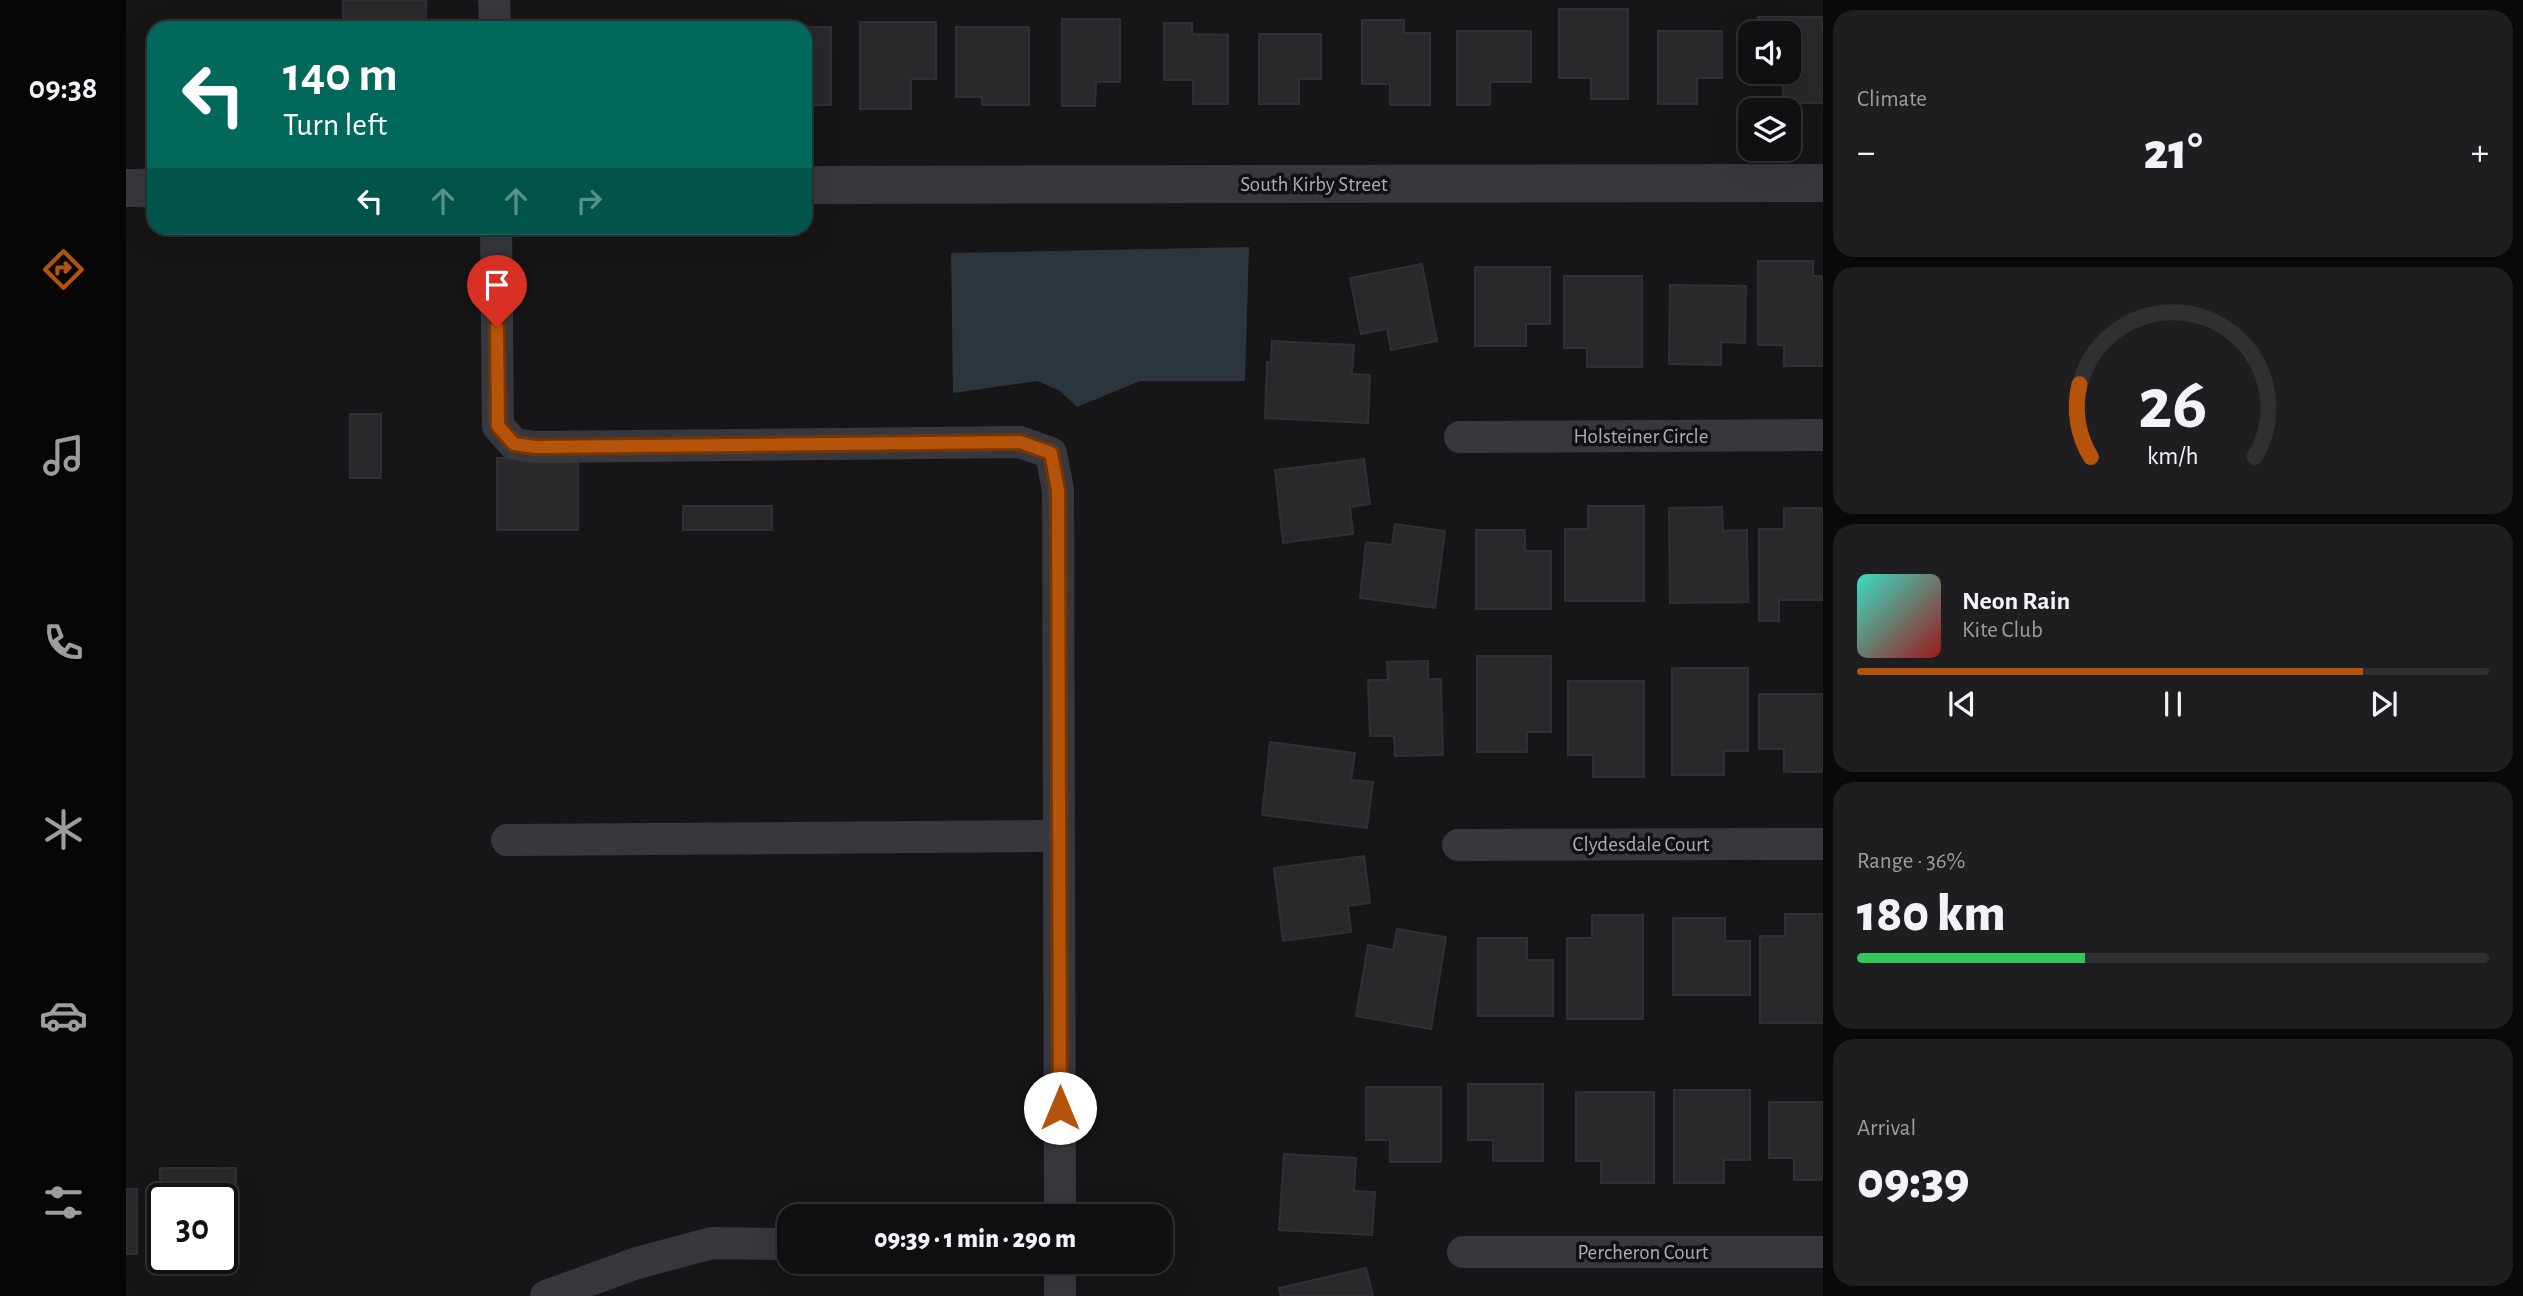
<!DOCTYPE html>
<html lang="en">
<head>
<meta charset="utf-8">
<style>
	body { margin:0; font-family:"Alegreya Sans",sans-serif; background:#1e1e20; color:#f1f3f6; height:100vh; display:flex; flex-direction:column; font-size:26px; white-space:nowrap }
	* { box-sizing:border-box; margin:0 }
	p { font-size:23px; color:#9c9d9f }
	.icon { flex:none; width:38px; height:38px; fill:none; stroke:currentColor; stroke-width:2; stroke-linecap:round; stroke-linejoin:round }
	.map { position:relative; flex:1; overflow:hidden }
	.side { display:flex; flex-direction:column; gap:10px; padding:10px; background:#09090a; width:700px }
	.side>* { flex:none }
	.banner { position:absolute; left:21px; top:21px; width:665px; height:214px; border-radius:21px; box-shadow:0 7px 28px #0002,0 0 0 2px #303032; background:#00695c; color:#fff; overflow:hidden }
	.controls { position:absolute; left:1612px; top:21px; display:grid; gap:14px }
	.controls a { display:grid; place-items:center; width:63px; height:63px; border-radius:14px; background:#101012; box-shadow:0 7px 28px #0002,0 0 0 2px #303032; font-size:35px }
	.speed { position:absolute; left:21px; top:1183px; display:flex; gap:14px; font-size:35px; font-weight:700; text-align:center }
	.speed>* { display:grid; place-content:center; width:91px; height:91px; border-radius:50%; background:#101012; box-shadow:0 7px 28px #0002,0 0 0 2px #303032; line-height:1 }
	.speed .limit { border:4px solid #111; border-radius:10px; background:#fff; color:#111 }
	.pin { position:absolute; display:grid; place-items:center; width:60px; height:60px; color:#fff; margin:-72px -30px; border-radius:50% 50% 50% 0; rotate:-45deg; box-shadow:0 0 7px #0007 }
	.pin .icon { rotate:45deg }
	.me { position:absolute; width:77px; margin:-38px; rotate:0deg; stroke-linejoin:round; filter:drop-shadow(0 0 5px #0008) }
	.turn { display:flex; align-items:center; gap:24px; height:147px; padding:0 21px; font-size:32px }
	.turn .icon { width:91px; height:91px; stroke-width:2.5 }
	.turn b { display:block; font-size:49px; line-height:60px }
	.lanes { display:flex; align-items:center; height:66px; padding:0 21px; background:#0003; justify-content:center; gap:35px; direction:ltr }
	.lanes .off { opacity:.35 }
	.big { font-size:52px; font-weight:800; line-height:1.1 }
	.side .widget { flex:1; display:flex; flex-direction:column; justify-content:center; gap:10px; min-width:0; padding:0 24px; border-radius:21px; background:#1e1e20 }
	.side .dial { align-items:center; gap:0 }
	.dial svg { height:182px; overflow:visible; fill:none; stroke:#303032; stroke-width:7; stroke-linecap:round; text-anchor:middle }
	.dial text { fill:#f1f3f6; stroke:none }
	.song { display:flex; align-items:center; gap:21px }
	.cover { width:84px; height:84px; border-radius:10px; background:linear-gradient(135deg,hsl(170 70% 55%),hsl(0 70% 35%)) }
	.played { height:7px; border-radius:4px; background:linear-gradient(90deg,#b45309 80%,#303032 80%) }
	.keys { display:flex; justify-content:space-around; direction:ltr }
	.heat { display:flex; justify-content:space-between; align-items:center; font-size:38px; direction:ltr }
	.charge { height:10px; border-radius:5px; background:linear-gradient(90deg,#34c759 36%,#303032 0) }
	.trip { position:absolute; left:651px; top:1204px; width:396px; height:70px; border-radius:21px; background:#101012; box-shadow:0 7px 28px #0002,0 0 0 2px #303032; font-weight:800; line-height:70px; text-align:center }
	main { display:flex; flex:1; min-height:0 }
	.tabs { display:flex; flex-direction:column; width:126px; justify-content:space-around; align-items:center; background:#060607; color:#9c9d9f }
	.tabs .icon { width:49px; height:49px }
	.tabs .on { color:#b45309 }
	.tabs b { font-size:32px; color:#f1f3f6 }
	.map>svg:first-child { display:block }
	.water { fill:#2c353c }
	.building { fill:#29292c; stroke:#303034; stroke-width:2 }
	.lines { fill:none; stroke-linecap:round; stroke-linejoin:round }
	.minor { stroke:#37383d; stroke-width:32 }
	.tertiary { stroke:#37383d; stroke-width:38 }
	.route-casing { stroke:#753606; stroke-width:18 }
	.route { stroke:#b45309; stroke-width:12 }
	.labels { text-anchor:middle; stroke-width:7; stroke-linejoin:round; paint-order:stroke }
	.street-label { font-size:21px; fill:#a8adb8; stroke:#111113 }
</style>
</head>
<body>
<main>
<nav class="tabs">
<b>09:38</b>
<svg class="icon on" aria-label="directions" viewBox="0 0 24 24"><path d="M12 3l9 9-9 9-9-9zM9 14v-3h6M13 9l2 2-2 2"/></svg>
<svg class="icon" aria-label="music" viewBox="0 0 24 24"><path d="M9 18V5l10-2v13"/><circle cx="6" cy="18" r="3"/><circle cx="16" cy="16" r="3"/></svg>
<svg class="icon" aria-label="phone" viewBox="0 0 24 24"><path d="M5 4h4l2 5-3 2q2 4 5 5l2-3 5 2v4C11 20 4 13 5 4z"/></svg>
<svg class="icon" aria-label="climate" viewBox="0 0 24 24"><path d="M12 3v18M4 7l16 10M4 17L20 7"/></svg>
<svg class="icon" aria-label="car" viewBox="0 0 24 24"><path d="M5 17H2v-5l4-1 3-4h7l3 4 3 1v5h-3M9 17h6M6 11h13"/><circle cx="7" cy="17" r="2"/><circle cx="17" cy="17" r="2"/></svg>
<svg class="icon" aria-label="filters" viewBox="0 0 24 24"><path d="M4 7h16M4 17h16"/><circle cx="9" cy="7" r="2"/><circle cx="15" cy="17" r="2"/></svg>
</nav>
<div class="map">
<svg width="1697" height="1296" viewBox="0 0 1697 1296">
	<rect width="100%" height="100%" fill="#161618"/>
	<!-- water -->
	<polygon class="water" points="1123,247 1119,381 1014,381 951,407 934,391 912,381 827,393 825,253"/>
	<!-- building -->
	<g class="building">
		<rect x="217" y="0" width="83" height="21"/>
		<polygon points="1433,9 1502,9 1502,99 1465,99 1465,78 1433,78"/>
		<polygon points="1632,17 1697,17 1697,103 1657,103 1657,76 1632,77 1632,72 1662,72 1662,33 1632,33"/>
		<polygon points="936,19 994,19 994,82 970,82 969,106 936,106"/>
		<polygon points="1236,20 1278,20 1278,33 1304,33 1304,105 1264,105 1264,84 1236,84"/>
		<polygon points="734,22 810,22 810,79 785,79 785,109 734,109"/>
		<polygon points="1038,23 1066,23 1066,34 1102,35 1102,104 1067,104 1067,80 1038,80"/>
		<polygon points="630,27 705,27 705,105 679,105 679,28"/>
		<polygon points="830,27 903,27 903,105 856,105 856,97 830,97"/>
		<polygon points="1331,31 1405,31 1405,82 1364,82 1364,105 1331,105"/>
		<polygon points="1532,31 1596,31 1596,78 1571,78 1571,104 1532,104"/>
		<polygon points="1133,34 1195,34 1195,79 1173,79 1173,104 1133,104"/>
		<polygon points="1632,261 1687,261 1687,276 1697,276 1697,366 1658,366 1658,345 1632,345"/>
		<polygon points="1296,264 1311,341 1265,350 1261,329 1235,334 1224,278"/>
		<polygon points="1349,267 1424,267 1424,324 1400,324 1400,346 1349,346"/>
		<polygon points="1438,276 1516,276 1516,367 1461,367 1461,348 1438,348"/>
		<polygon points="1544,285 1620,286 1619,343 1595,342 1595,365 1543,364"/>
		<polygon points="1146,341 1228,345 1226,374 1244,375 1242,423 1139,418 1141,362 1145,362"/>
		<rect x="224" y="414" width="31" height="64"/>
		<rect x="371" y="458" width="81" height="72"/>
		<polygon points="1238,459 1244,504 1224,507 1227,534 1157,543 1149,470"/>
		<rect x="557" y="506" width="89" height="24"/>
		<polygon points="1462,506 1518,506 1518,601 1439,601 1439,529 1462,529"/>
		<polygon points="1596,507 1597,531 1621,530 1622,602 1544,603 1543,508"/>
		<polygon points="1658,508 1697,508 1697,600 1653,600 1653,621 1633,621 1633,529 1658,529"/>
		<polygon points="1269,524 1319,531 1309,608 1234,598 1240,542 1266,545"/>
		<polygon points="1350,530 1399,530 1399,551 1425,551 1425,609 1350,609"/>
		<polygon points="1351,656 1425,656 1425,732 1401,732 1401,752 1351,752"/>
		<polygon points="1302,661 1302,679 1315,679 1317,755 1269,756 1268,736 1244,736 1242,680 1262,680 1261,662"/>
		<polygon points="1546,668 1622,668 1622,751 1598,751 1598,775 1546,775"/>
		<polygon points="1442,681 1518,681 1518,777 1467,777 1467,755 1442,755"/>
		<polygon points="1633,694 1697,694 1697,772 1658,772 1658,749 1633,749"/>
		<polygon points="1144,742 1229,753 1225,780 1247,782 1241,828 1136,815"/>
		<polygon points="1238,856 1244,903 1222,906 1225,932 1157,941 1148,868"/>
		<polygon points="1659,914 1697,914 1697,1023 1634,1023 1634,936 1659,936"/>
		<polygon points="1466,915 1517,915 1517,1019 1441,1019 1441,938 1466,938"/>
		<polygon points="1547,918 1599,918 1599,941 1624,941 1624,995 1547,995"/>
		<polygon points="1271,929 1320,937 1305,1029 1230,1016 1242,945 1267,950"/>
		<polygon points="1352,938 1401,938 1401,960 1427,960 1427,1016 1352,1016"/>
		<polygon points="1342,1084 1417,1084 1417,1161 1367,1161 1367,1140 1342,1140"/>
		<polygon points="1240,1087 1315,1087 1315,1162 1264,1162 1264,1140 1240,1140"/>
		<polygon points="1548,1090 1624,1090 1624,1160 1598,1160 1598,1183 1548,1183"/>
		<polygon points="1450,1092 1528,1092 1528,1183 1475,1183 1475,1161 1450,1161"/>
		<polygon points="1643,1102 1697,1102 1697,1180 1668,1180 1668,1158 1643,1158"/>
		<polygon points="1158,1154 1230,1158 1228,1191 1249,1192 1246,1235 1153,1230"/>
		<polygon points="34,1168 110,1168 110,1231 96,1231 96,1199 37,1199 37,1254 34,1254"/>
		<rect x="0" y="1189" width="11" height="65"/>
		<polygon points="1240,1268 1247,1296 1155,1296 1153,1288"/>
	</g>
	<g class="lines">
		<!-- minor -->
		<g class="minor">
			<polyline points="368,0 369,28"/>
			<polyline points="370,228 372,426 388,444 409,447 894,442 925,453 932,490 934,1216"/>
			<polyline points="1334,437 1697,435"/>
			<polyline points="381,840 933,836"/>
			<polyline points="1332,845 1697,844"/>
			<polyline points="1337,1252 1697,1252"/>
			<polyline points="934,1262 934,1296"/>
			<polyline points="420,1296 511,1263 586,1243 663,1244"/>
		</g>
		<!-- tertiary -->
		<g class="tertiary">
			<polyline points="679,185 1697,183"/>
			<polyline points="0,188 28,188"/>
		</g>
	</g>
	<g class="lines">
		<!-- route casing -->
		<g class="route-casing">
			<polyline id="route" points="371,327 372,426 388,444 409,447 894,442 925,453 932,490 934,1108"/>
		</g>
		<!-- route -->
		<use href="#route" class="route"/>
	</g>
	<g class="labels">
		<!-- street labels -->
		<g class="street-label">
			<text x="1188" y="191">South Kirby Street</text>
			<text x="1515" y="443">Holsteiner Circle</text>
			<text x="1515" y="851">Clydesdale Court</text>
			<text x="1517" y="1259">Percheron Court</text>
		</g>
	</g>
</svg>
<div class="controls">
<a><svg class="icon" aria-label="sound" viewBox="0 0 24 24"><path d="M4 9h4l5-4v14l-5-4H4zM17 9q2 3 0 6"/></svg></a>
<a><svg class="icon" aria-label="layers" viewBox="0 0 24 24"><path d="M12 4l9 5-9 5-9-5zM3 14l9 5 9-5"/></svg></a>
</div>
<div class="speed"><div class="limit">30</div></div>
<div class="pin" style="left:371px;top:327px;background:#d93025"><svg class="icon" aria-label="arrive" viewBox="0 0 24 24"><path d="M6 21V4h12l-3 4 3 4H6"/></svg></div>
<svg class="me" style="left:934px;top:1108px" viewBox="-20 -20 40 40"><circle r="19" fill="#fff"/><path d="M0-13L10 11 0 6-10 11z" fill="#b45309"/></svg>
<div class="trip">09:39 · 1 min · 290 m</div>
<div class="banner">
<div class="turn"><svg class="icon" aria-label="left" viewBox="0 0 24 24"><path d="M17 20v-9H6M10 6l-5 5 5 5"/></svg><div><b>140 m</b>Turn left</div></div>
<div class="lanes"><svg class="icon" aria-label="left" viewBox="0 0 24 24"><path d="M17 20v-9H6M10 6l-5 5 5 5"/></svg><svg class="icon off" aria-label="ahead" viewBox="0 0 24 24"><path d="M12 20V5M6 11l6-6 6 6"/></svg><svg class="icon off" aria-label="ahead" viewBox="0 0 24 24"><path d="M12 20V5M6 11l6-6 6 6"/></svg><svg class="icon off" aria-label="right" viewBox="0 0 24 24"><path d="M7 20v-9h11M14 6l5 5-5 5"/></svg></div>
</div>
</div>
<section class="side">
<div class="widget"><p>Climate</p>
<div class="heat"><a>−</a><b class="big">21°</b><a>+</a></div>
</div>
<div class="widget dial"><svg viewBox="0 0 100 80">
<path d="M14 69A42 42 0 1 1 86 69"/>
<path d="M14 69A42 42 0 0 1 9 37" stroke="#b45309"/>
<text x="50" y="56" font-size="32" font-weight="700">26</text>
<text x="50" y="72" font-size="11">km/h</text>
</svg></div>
<div class="widget">
<div class="song"><i class="cover"></i><div><b>Neon Rain</b><p>Kite Club</p></div></div>
<div class="played"></div>
<div class="keys"><svg class="icon" aria-label="previous" viewBox="0 0 24 24"><path d="M18 5L8 12l10 7zM5 5v14"/></svg><svg class="icon" aria-label="pause" viewBox="0 0 24 24"><path d="M8 5v14M16 5v14"/></svg><svg class="icon" aria-label="next" viewBox="0 0 24 24"><path d="M6 5l10 7-10 7zM19 5v14"/></svg></div>
</div>
<div class="widget"><p>Range · 36%</p><b class="big">180 km</b><div class="charge"></div></div>
<div class="widget"><p>Arrival</p><b class="big">09:39</b></div>
</section>
</main>
</body>
</html>
